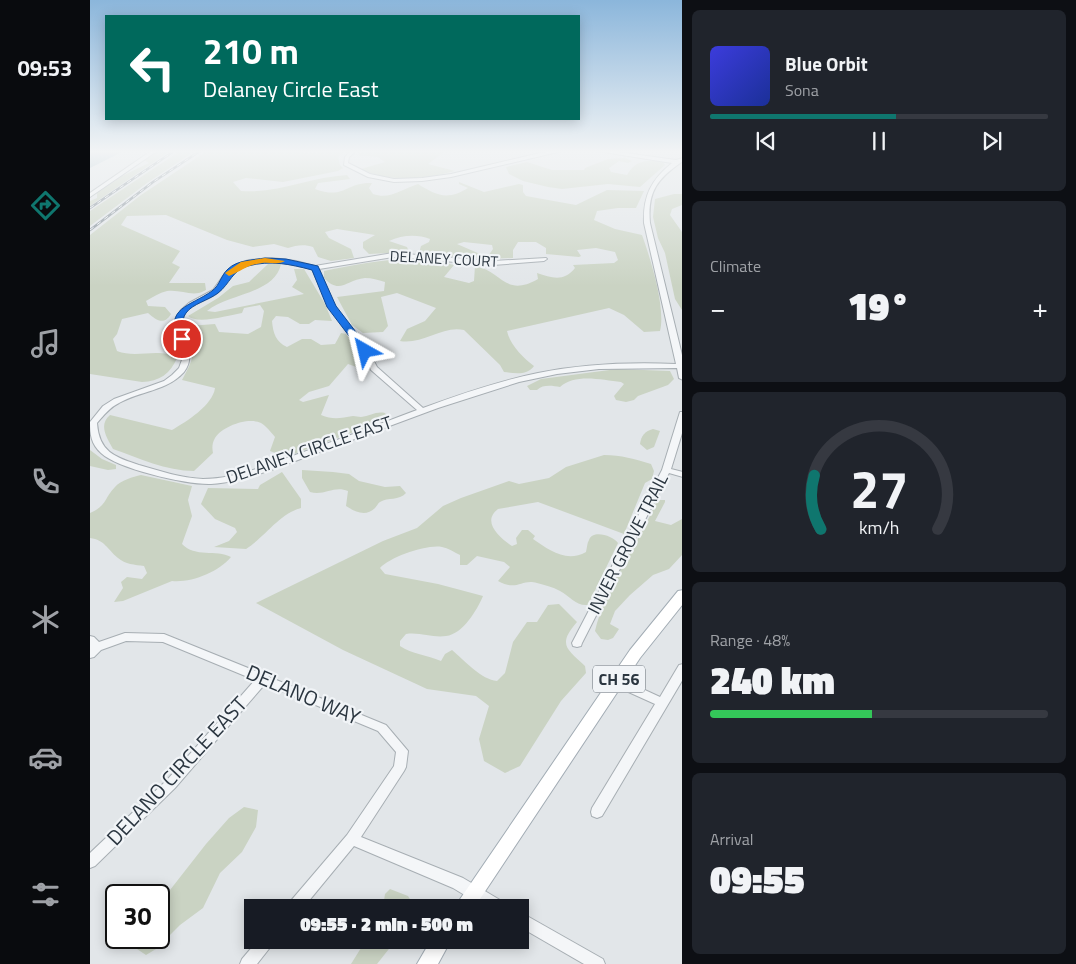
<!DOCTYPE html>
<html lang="en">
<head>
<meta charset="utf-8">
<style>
	body { margin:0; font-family:"Titillium Web",sans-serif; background:#20242c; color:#f1f3f6; height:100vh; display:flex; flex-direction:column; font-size:19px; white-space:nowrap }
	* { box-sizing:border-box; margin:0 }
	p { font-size:16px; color:#9ea1a6 }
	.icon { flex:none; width:28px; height:28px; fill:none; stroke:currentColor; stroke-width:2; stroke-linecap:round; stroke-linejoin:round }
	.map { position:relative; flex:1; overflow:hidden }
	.sheet { display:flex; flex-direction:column; gap:10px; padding:10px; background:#0d0f14; width:394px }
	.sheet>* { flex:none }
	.top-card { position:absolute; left:15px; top:15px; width:475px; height:105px; border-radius:0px; box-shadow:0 2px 12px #0003; background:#00695c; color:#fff; overflow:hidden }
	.speed { position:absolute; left:15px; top:884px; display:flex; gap:10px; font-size:25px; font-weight:700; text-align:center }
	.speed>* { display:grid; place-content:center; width:65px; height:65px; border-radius:50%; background:#171b24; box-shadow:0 2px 12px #0003; line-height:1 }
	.speed .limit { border:2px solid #111; border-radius:8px; background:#fff; color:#111 }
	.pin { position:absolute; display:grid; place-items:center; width:42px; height:42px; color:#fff; margin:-21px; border:2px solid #fff; border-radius:50%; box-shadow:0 1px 5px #0007 }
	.me { position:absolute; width:55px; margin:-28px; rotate:323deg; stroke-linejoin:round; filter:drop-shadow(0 0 4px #0008) }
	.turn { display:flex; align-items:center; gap:18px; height:105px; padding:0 15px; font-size:22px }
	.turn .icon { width:65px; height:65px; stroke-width:2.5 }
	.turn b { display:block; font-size:35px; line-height:42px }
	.big { font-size:38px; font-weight:800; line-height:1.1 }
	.sheet .widget { flex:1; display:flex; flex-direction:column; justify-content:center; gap:8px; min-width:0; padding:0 18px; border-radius:8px; background:#20242c }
	.sheet .dial { align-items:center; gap:0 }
	.dial svg { height:130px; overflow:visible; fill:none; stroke:#363941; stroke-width:7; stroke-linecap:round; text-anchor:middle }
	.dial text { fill:#f1f3f6; stroke:none }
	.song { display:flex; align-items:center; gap:15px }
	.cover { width:60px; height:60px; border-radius:8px; background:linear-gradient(135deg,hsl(240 70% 55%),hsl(230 70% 35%)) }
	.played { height:5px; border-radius:2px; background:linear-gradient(90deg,#0f766e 55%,#363941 55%) }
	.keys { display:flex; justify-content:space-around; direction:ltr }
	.heat { display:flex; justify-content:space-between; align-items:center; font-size:28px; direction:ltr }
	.charge { height:8px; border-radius:4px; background:linear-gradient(90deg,#34c759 48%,#363941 0) }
	.trip { position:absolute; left:154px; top:899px; width:285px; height:50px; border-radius:0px; background:#171b24; box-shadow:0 2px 12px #0003; font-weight:800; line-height:50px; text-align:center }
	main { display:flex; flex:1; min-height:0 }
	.menu { display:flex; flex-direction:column; width:90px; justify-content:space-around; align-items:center; background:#090b0e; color:#9ea1a6 }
	.menu .icon { width:35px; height:35px }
	.menu .current { color:#0f766e }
	.menu b { font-size:22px; color:#f1f3f6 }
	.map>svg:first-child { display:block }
	.green { fill:#cad3c3 }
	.water { fill:#9fb9c7 }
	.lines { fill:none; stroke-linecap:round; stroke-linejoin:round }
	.minor-casing { stroke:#a7aeb3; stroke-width:2 }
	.major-casing { stroke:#a2acb4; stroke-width:2 }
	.minor { fill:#f4f6f8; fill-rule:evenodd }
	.major { fill:#fff; fill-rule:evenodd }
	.rail-casing { stroke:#7c8892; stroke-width:2.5 }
	.rail { stroke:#f1f4f7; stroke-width:1; stroke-dasharray:4.5; stroke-linecap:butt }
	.route { fill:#1a73e8; stroke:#114b97 }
	.slow { fill:#f59e0b }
	.labels { text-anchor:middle; stroke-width:4.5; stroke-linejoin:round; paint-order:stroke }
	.far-street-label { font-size:15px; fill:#2b3640; stroke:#f1f4f7 }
	.shield { fill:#f1f4f7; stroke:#666f77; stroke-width:1 }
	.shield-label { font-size:16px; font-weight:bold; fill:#2b3640 }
	.street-label { font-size:18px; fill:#2b3640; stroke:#f1f4f7 }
	.near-street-label { font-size:21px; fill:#2b3640; stroke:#f1f4f7 }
</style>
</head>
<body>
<main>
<nav class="menu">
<b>09:53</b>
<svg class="icon current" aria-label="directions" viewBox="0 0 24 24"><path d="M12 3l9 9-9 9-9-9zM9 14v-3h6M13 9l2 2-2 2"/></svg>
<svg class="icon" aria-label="music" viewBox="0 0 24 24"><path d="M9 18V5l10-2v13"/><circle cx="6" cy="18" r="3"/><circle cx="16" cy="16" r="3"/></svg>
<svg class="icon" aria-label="phone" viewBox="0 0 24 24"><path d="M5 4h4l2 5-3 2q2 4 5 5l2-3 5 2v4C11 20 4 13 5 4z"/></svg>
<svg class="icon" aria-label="climate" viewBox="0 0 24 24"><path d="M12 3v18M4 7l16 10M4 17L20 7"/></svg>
<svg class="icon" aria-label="car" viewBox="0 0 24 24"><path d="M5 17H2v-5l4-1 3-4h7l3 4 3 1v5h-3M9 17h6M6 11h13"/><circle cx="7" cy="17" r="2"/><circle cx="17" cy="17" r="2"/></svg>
<svg class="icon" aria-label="filters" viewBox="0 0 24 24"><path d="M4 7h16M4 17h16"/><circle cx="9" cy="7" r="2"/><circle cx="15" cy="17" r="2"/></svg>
</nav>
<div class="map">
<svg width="593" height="964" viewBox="0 0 593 964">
	<rect width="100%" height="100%" fill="#e2e6e9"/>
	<!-- green -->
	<g class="green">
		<polygon points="69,151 80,151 0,206 0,201 7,198 7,193 32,176 59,163 54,160"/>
		<polygon points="90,151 105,151 57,183 0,226 0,211"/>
		<path d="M117,151H208L215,153L255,151L248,157L250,165L253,168L248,171L193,182L156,178L143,182L151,191C187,194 221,177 257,175L260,179L228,183L225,189C255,200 255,182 282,183L279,188L283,194C300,200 312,189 328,184C346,195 357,201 378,188L369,184V182L394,192L429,184L433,185V192L436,196L486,205L517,190L554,191L546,208H528L507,211L504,220L525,229L552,235C560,257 576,308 570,331L554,332L534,315L519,308L417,331C420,345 433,358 444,366C437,376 424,373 414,372L410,365L374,330C353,325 332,345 310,341L317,329L335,321L346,308L307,293L291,297L298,326L293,332L273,333L262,325L247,297L294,291L295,282C288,280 282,278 275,278C256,280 250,295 234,278V271C278,262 320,253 364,265L354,277L379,283L384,281L385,266C412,271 415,298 448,279L447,273C462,278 474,282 485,268L483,265L524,263L528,260L525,252L506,248L487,250L491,256L489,257L456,254V248L446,242H428L423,250V258L396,259L403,249L402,245L374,242L367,244L390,254L387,258L379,259L329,253L331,246L339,242L340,239C327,234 312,235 299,241L317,247L319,252L279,254L273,248V242L285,235L247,229L235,232L239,238L261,249L264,258L241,261L228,257L223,247C215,244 206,245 198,248L184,244L163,247L137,240L76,215L37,216L31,225L90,251L82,263L90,267L79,283H115L116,290C103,298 92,289 77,291C69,293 63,297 56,301L58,306L75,307L81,314C74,326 66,320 58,313L32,319L27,334L23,339L27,351C47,359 69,347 87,358C81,373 69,382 52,382L0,374V235L51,195Z"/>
		<path d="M273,151H355L338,164L365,171C334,179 300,183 271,169L295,162L288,157L267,155Z"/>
		<path d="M535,158L542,161L538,163L529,161L519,168L521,172L537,175C545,160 558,159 573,162L575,165L550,187L518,184L472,189L458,187L433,181L419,174L416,167L437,162L462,170H494L495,168L518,159Z"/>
		<polygon points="584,194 592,194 592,205 582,209 580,215 592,232 592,310 585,299 575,253 568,238 563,217 565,199"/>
		<path d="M185,263L191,264C185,294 137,294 117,311L125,312L214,294L202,287L207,280L204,269H214L235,304L242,321L225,320L219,324H210L198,317L186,316L182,321C183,333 186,342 197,347L212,339H221L231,345L245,344L251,333L256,334L275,359L276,365L272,369L258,364L239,386L219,392L209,400L213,402L239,395L231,415C243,420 251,418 263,416C266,416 268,417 271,417C280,416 286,411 295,413L299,419L201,455L188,454L180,451L185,437C181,432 176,426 171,423C158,417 133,426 125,438C122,443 122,448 123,453L104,471C76,471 49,458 23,449C17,438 8,425 20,415L82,430C96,422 123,405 125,388L92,380C107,352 103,356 99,326L125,324L129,332L158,334L171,327L174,311L170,305L154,308L152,313C139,315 108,325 98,316L128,298L143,286L159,282L178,264Z"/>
		<path d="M527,369L580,371L584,379L578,385L548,396L544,400L536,402L526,400L524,396L534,384L531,382C512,380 485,373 470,387C463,386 453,384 447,390H440L437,386L451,379Z"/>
		<path d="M563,429L570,431L564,447L557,450L550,444C551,436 555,431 563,429Z"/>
		<polygon points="0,450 12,459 26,465 26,469 18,470 0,466"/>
		<path d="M514,455C531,455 545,459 561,464L564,471L562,479L555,483L534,534L448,502L408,509C391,522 410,538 422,546L427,544L426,538L432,530H438L445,536L443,539C459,550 476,563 496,552C497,548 497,543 499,540C503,529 523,536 528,543L498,605C485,606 480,596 470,591C463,587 454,585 447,583C432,578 427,592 408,581L420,567L414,562L387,556L377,565H370V555C364,552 358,548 352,547C337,544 300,557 290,568L295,574L348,584L393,596C387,610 373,634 356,636C343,638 330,632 316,634L310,641V646C322,654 337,655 351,661L355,654L362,650C374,660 392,680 407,681L415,673L423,642L437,622H447L458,605L469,604L487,622C467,645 477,649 495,666L496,673L471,701L430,766L415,773L394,761L389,739L399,706L386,696L337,689L253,650L166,603L293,541L327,528L353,506L371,498L419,481L429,484L459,478L476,467Z"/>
		<path d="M212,470L243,472L259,474L269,481L295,487L310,486L316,493C309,501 298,497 290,502C288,503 287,506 285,508C276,517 265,512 256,506L258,491C244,485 235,496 220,492L212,478Z"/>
		<path d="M192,472L211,499V508C189,514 176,536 156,549L124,547L139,541L147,532L145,528L125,519L111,504L118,488L168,489L170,485Z"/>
		<path d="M51,475L102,486L98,500L102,516L92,544C105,558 126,549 141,557C129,572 101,583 82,581L33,601L24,602L33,588L31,582L37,577L52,579L57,573L54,566C45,565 35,564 28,558C17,549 15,540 0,538V513C17,506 14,498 25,487C31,480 43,477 51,475Z"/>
		<path d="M567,500H575V502L565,521L581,525L592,519V555L579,569L563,575L540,595L525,611L520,624L529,629L523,638L518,640L511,639L505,631C516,585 549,544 567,500Z"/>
		<polygon points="154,807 168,810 166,827 152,852 130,873 113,908 90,925 66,949 56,955 47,949 43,938 69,938 69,909 80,890 116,844 139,818"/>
		<polygon points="300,889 318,896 325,907 293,907 295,894"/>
		<polygon points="276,940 306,940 287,964 261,964"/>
	</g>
	<!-- water -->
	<polygon class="water" points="0,151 34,151 0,168"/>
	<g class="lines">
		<!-- minor casing -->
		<g class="minor-casing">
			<g id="minor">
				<polygon points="61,151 67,151 0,197 0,193"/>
				<polygon points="261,151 266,151 259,157 258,163 280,174 304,179 332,178 361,174 446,154 460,151 472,151 361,177 332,181 304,182 278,177 254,165 255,157"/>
				<path d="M507,151H521L586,160L593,158V161C568,178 557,191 560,223L593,359V380L589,378L587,368L509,369L467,374L429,382L348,408L181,470C162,476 142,483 121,484C97,485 28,469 11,453C1,444 0,434 0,422L13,406L24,399L74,381L82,375L89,368L93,357L85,327L87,316L91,310L99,303L123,290L136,272L147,264L159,260L182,258L206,261L225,266L303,253L403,261L456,258L457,259L454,261L403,265L303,257L229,269L245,307L276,346L287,367L333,408C371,394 409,381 448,373C493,364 540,362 586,364L554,223C553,196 561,180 582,163ZM170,262L194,263L222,269L239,307L271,347L281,370L327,410C287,425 248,440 208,454C177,465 146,479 113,479C91,478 70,471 49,465C25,457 9,452 7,423C14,415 19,408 29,403C50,391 77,391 94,372C108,354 89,339 91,321C94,305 115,302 126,294C137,286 139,273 152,266C158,264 164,263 170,262Z"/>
				<polygon points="590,412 593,412 593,430 581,469 593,472 593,477 579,473 492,643 491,646 487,647 483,646 482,643 572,470"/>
				<polygon points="35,633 74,634 173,674 178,675 179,677 296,725 318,751 316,767 314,771 271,837 373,878 415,903 417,908 396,908 363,888 264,846 213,908 197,908 199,903 257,835 304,766 306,752 288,731 175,684 85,788 5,866 0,868 0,853 77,780 165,680 73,642 36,641 11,650 4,657 0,658 0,636 4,637 9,642"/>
				<polygon points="593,664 593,679 512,816 507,818 502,816 501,812 502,808 565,704 523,685 521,682 523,679 527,678 531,679 570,697 589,665"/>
				<polygon points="430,912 513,959 515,964 494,964 430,927"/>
				<polygon points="168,940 184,940 182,945 167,964 150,964 152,959"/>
			</g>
		</g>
		<!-- major casing -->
		<g class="major-casing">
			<g id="major">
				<polygon points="593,590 593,604 550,658 384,908 364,908 540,650 588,591"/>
				<polygon points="341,940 361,940 348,964 327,964"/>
			</g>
		</g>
		<!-- minor -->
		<use href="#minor" class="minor"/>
		<!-- major -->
		<use href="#major" class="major"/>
		<!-- rail casing -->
		<g class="rail-casing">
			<g id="rail">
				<polyline points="0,208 84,151"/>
				<polyline points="0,230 63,182 110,151"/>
			</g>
		</g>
		<!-- rail -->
		<use href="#rail" class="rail"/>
	</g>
	<!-- sky -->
	<linearGradient id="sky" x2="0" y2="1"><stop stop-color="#8bb6db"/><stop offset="0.53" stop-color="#f2f4f5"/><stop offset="1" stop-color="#f2f4f5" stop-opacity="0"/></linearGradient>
	<rect width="593" height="286" fill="url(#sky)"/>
	<!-- route -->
	<path class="route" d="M175,258L196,259L228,266L246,306L279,349V353H272L237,307L222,270C200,264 180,260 158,266C142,270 140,284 128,293C119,300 102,304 96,313C90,321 95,331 97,339L89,341C73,308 101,306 122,291C130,285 131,275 138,269C147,260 164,260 175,258Z"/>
	<!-- slow -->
	<path class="slow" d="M175,258L195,261C189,265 180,262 172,263C157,265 152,271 139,276L135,273L151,262Z"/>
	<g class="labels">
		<!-- far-street labels -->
		<g class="far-street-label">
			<text transform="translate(354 259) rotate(3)" y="5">DELANEY COURT</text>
		</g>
		<!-- shield labels -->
		<rect class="shield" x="503" y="665.5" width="52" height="27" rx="4"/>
		<g class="shield-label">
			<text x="529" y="685">CH 56</text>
		</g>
		<!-- street labels -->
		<g class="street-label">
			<text transform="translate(219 450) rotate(-19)" y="6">DELANEY CIRCLE EAST</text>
			<text transform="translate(538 544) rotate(-63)" y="6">INVER GROVE TRAIL</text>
		</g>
		<!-- near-street labels -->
		<g class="near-street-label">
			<text transform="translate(213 695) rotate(23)" y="7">DELANO WAY</text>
			<text transform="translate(87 771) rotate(-47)" y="7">DELANO CIRCLE EAST</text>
		</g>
	</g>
</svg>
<div class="speed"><div class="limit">30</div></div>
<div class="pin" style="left:92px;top:339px;background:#d93025"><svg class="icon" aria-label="arrive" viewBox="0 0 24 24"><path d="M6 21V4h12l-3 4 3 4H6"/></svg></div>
<svg class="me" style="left:275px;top:351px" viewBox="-20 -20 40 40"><path d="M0-17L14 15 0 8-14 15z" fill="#1a73e8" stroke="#fff" stroke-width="4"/></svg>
<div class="trip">09:55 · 2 min · 500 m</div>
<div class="top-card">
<div class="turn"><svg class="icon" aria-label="left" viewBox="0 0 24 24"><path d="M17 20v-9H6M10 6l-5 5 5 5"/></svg><div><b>210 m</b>Delaney Circle East</div></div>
</div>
</div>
<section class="sheet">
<div class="widget">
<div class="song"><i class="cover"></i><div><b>Blue Orbit</b><p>Sona</p></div></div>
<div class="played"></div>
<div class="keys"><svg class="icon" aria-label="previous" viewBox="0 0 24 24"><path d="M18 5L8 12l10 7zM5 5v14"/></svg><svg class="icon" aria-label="pause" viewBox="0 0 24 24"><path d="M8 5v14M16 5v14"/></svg><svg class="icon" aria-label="next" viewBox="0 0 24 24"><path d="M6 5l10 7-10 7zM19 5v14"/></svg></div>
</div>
<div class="widget"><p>Climate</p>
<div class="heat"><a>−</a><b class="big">19°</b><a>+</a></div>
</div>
<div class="widget dial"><svg viewBox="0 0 100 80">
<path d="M14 69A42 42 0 1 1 86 69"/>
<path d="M14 69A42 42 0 0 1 10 36" stroke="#0f766e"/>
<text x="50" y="56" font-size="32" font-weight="700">27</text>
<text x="50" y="72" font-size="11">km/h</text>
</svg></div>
<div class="widget"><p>Range · 48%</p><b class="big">240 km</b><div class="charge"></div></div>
<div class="widget"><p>Arrival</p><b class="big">09:55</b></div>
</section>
</main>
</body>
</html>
